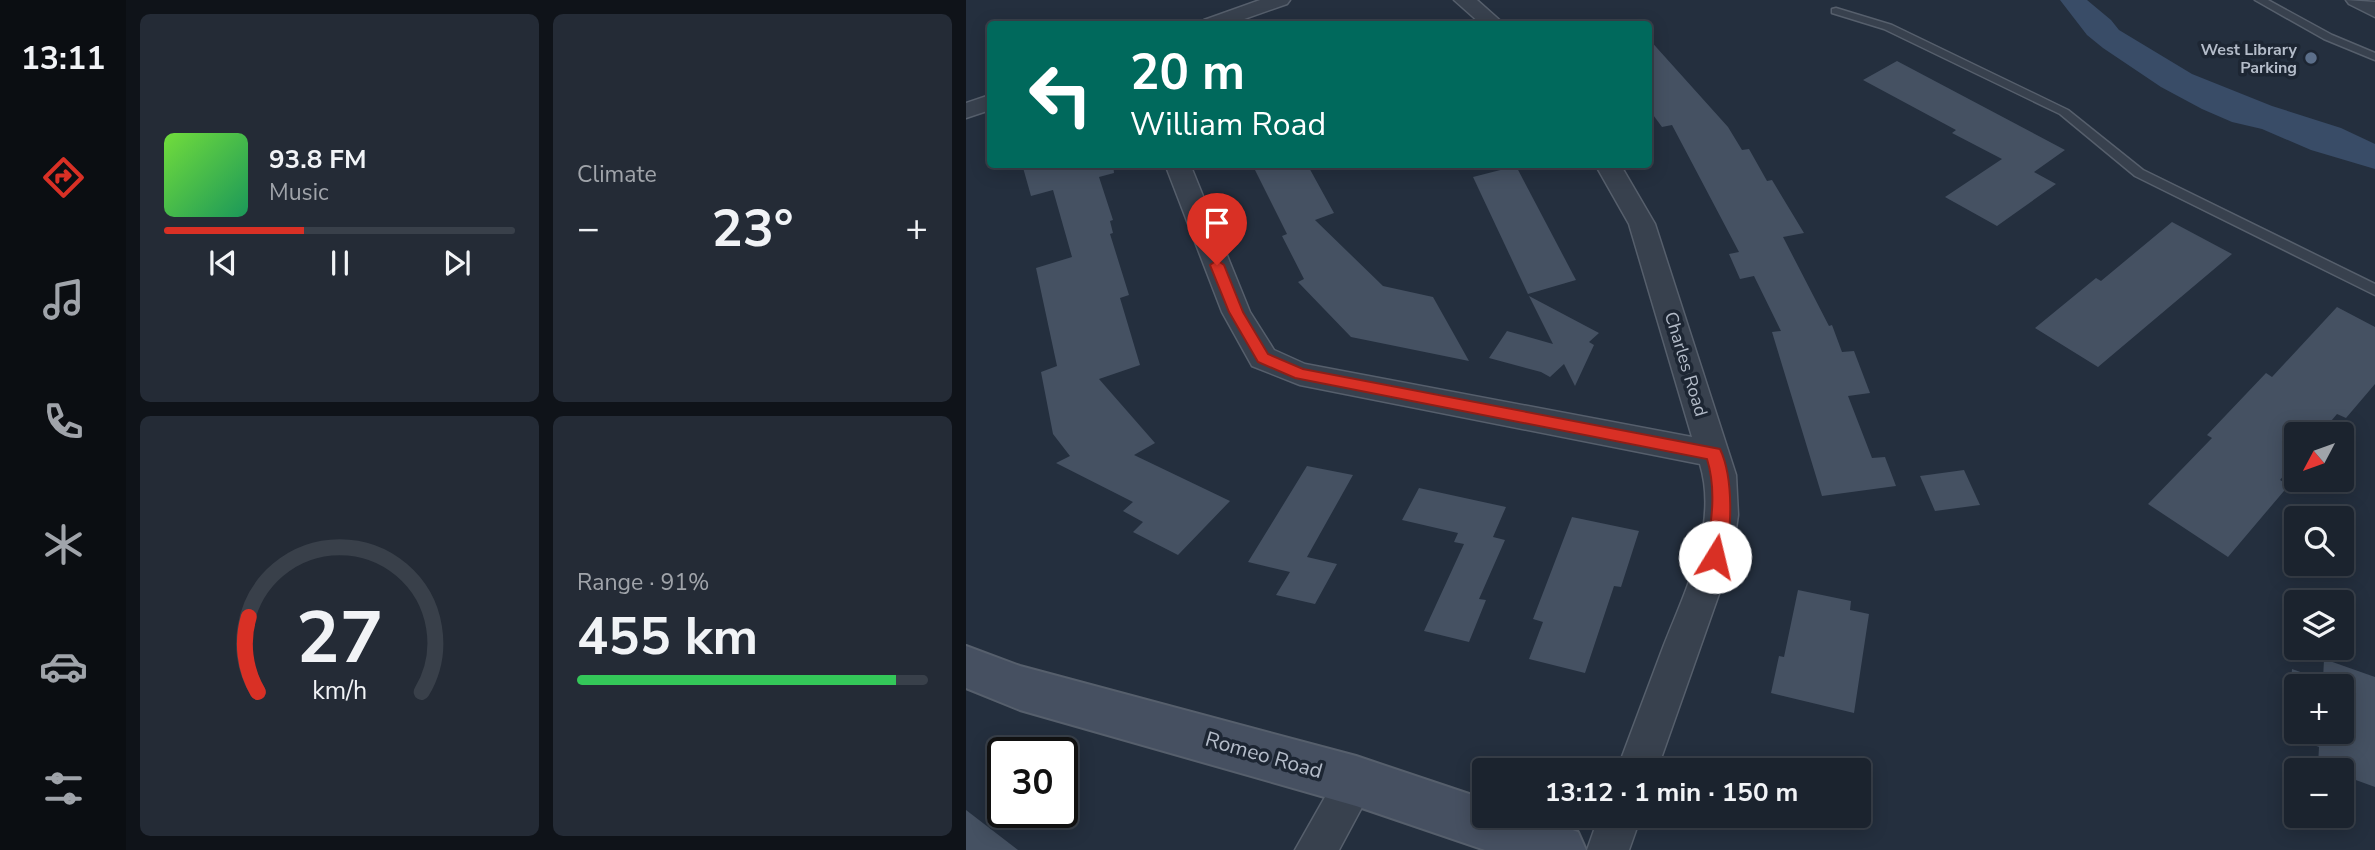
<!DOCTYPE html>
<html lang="en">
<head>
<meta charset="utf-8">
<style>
	body { margin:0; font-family:"Nunito Sans",sans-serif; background:#242b36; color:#f1f3f6; height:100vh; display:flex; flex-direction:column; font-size:26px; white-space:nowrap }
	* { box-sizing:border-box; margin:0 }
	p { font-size:23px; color:#a0a4aa }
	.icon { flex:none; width:38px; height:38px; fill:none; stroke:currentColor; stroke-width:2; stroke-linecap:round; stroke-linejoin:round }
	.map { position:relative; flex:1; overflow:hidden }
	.side { display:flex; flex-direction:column; gap:14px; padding:14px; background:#0f1319; width:840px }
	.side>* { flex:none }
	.top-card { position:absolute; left:21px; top:21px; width:665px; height:147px; border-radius:7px; box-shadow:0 4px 18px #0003,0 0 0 2px #39404a; background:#00695c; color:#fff; overflow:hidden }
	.needle { width:46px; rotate:229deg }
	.fabs { position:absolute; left:1318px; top:422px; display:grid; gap:14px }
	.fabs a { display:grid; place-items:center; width:70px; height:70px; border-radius:7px; background:#1b232e; box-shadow:0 4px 18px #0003,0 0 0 2px #39404a; font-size:35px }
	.speed { position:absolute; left:21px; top:737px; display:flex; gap:14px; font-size:35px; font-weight:700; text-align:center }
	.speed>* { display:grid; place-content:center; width:91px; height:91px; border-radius:50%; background:#1b232e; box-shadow:0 4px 18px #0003,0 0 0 2px #39404a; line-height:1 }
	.speed .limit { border:4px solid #111; border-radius:10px; background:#fff; color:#111 }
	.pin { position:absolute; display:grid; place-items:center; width:60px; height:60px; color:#fff; margin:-72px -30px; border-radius:50% 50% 50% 0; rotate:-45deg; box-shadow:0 0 7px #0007 }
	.pin .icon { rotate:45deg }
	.me { position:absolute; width:77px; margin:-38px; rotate:9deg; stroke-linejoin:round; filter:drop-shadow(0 0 5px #0008) }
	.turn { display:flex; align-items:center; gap:24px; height:147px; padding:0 28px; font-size:32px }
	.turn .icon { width:91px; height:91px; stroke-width:2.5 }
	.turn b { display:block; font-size:49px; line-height:60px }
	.big { font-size:52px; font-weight:700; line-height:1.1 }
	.side .tile { flex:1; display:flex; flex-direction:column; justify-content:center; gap:10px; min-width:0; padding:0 24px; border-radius:10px; background:#242b36 }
	.side .dial { align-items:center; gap:0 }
	.dial svg { height:182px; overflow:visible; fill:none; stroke:#39404a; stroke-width:7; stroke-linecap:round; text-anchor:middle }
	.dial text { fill:#f1f3f6; stroke:none }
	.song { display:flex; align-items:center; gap:21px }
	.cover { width:84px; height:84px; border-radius:10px; background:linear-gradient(135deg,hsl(100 70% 55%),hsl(150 70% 35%)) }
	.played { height:7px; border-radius:4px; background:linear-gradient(90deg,#d93025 40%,#39404a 40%) }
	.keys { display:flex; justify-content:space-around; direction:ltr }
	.heat { display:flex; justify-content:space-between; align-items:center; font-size:38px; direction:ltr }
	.charge { height:10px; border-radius:5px; background:linear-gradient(90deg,#34c759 91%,#39404a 0) }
	.side .tiles { flex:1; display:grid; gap:14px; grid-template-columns:repeat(2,1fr) }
	.trip { position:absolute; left:506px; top:758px; width:399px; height:70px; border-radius:7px; background:#1b232e; box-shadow:0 4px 18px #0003,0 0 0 2px #39404a; font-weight:700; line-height:70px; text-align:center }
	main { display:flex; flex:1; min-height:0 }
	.menu { display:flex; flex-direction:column; width:126px; justify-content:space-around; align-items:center; background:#0b0e12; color:#a0a4aa }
	.menu .icon { width:49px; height:49px }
	.menu .active { color:#d93025 }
	.menu b { font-size:32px; color:#f1f3f6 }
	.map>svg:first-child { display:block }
	.water { fill:#394c67 }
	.building { fill:#455162; fill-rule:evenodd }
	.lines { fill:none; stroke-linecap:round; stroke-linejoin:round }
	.lane-casing { stroke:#565f6c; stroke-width:3 }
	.street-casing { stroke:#565f6c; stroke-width:3 }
	.secondary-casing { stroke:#565f6c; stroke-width:4 }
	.lane { fill:#38414e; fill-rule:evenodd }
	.street { fill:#38414e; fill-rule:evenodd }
	.secondary { fill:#465061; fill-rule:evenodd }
	.route { fill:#d93025; stroke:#8d1f18; stroke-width:2 }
	.service-dot { fill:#5c6f8a; stroke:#1d2633; stroke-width:2.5 }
	.labels { text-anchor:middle; stroke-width:7; stroke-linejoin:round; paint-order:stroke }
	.far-poi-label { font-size:16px; font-weight:bold; fill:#b4bcc9; stroke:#1d2633; text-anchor:end }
	.street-label { font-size:18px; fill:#b4bcc9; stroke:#1d2633 }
	.near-street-label { font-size:21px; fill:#b4bcc9; stroke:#1d2633 }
</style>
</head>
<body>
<main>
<nav class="menu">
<b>13:11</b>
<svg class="icon active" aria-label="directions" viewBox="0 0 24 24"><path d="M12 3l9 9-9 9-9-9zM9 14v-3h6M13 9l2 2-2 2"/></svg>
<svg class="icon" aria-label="music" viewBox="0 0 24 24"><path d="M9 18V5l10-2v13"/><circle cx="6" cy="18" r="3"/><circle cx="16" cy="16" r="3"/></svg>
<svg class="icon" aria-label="phone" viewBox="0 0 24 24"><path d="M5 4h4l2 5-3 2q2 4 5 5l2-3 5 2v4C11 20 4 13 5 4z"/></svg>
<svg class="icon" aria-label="climate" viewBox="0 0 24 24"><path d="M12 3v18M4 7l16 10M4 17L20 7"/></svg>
<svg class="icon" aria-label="car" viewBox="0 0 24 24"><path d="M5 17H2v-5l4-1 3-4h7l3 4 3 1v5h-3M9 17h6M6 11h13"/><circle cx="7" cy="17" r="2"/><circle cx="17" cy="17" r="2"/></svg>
<svg class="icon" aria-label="filters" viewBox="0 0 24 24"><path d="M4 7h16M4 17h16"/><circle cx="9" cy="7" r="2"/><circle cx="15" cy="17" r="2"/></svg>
</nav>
<section class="side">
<div class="tiles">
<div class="tile">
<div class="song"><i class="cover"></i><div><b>93.8 FM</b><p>Music</p></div></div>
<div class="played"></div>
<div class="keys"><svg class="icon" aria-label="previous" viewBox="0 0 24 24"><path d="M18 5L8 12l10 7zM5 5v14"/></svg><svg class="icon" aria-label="pause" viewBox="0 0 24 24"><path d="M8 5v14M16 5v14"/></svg><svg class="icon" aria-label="next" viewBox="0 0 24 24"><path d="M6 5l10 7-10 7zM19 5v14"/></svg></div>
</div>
<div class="tile"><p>Climate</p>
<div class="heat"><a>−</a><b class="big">23°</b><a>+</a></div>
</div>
<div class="tile dial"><svg viewBox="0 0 100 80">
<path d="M14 69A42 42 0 1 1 86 69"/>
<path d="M14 69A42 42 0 0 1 10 36" stroke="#d93025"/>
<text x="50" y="56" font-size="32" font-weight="700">27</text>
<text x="50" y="72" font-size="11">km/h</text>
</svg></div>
<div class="tile"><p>Range · 91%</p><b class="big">455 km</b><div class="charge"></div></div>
</div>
</section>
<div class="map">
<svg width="1409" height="850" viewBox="0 0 1409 850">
	<rect width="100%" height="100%" fill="#242f3e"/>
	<!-- water -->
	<polygon class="water" points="1094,0 1121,0 1145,20 1153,30 1226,74 1306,106 1375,128 1409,144 1409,169 1345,150 1296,129 1266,122 1236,109 1195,87 1137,48 1121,35"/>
	<!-- building -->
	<g class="building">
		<polygon points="682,38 762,127 776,150 783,149 801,181 806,180 838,233 817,237 863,326 866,325 876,352 888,351 904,393 882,396 906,458 919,457 930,486 856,496 806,332 815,331 788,276 774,279 763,254 773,252 706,125 696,127 682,108"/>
		<polygon points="931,61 1099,150 1068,172 1090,184 1031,226 979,197 1036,159 986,133 990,130 897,80"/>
		<polygon points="56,164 147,164 148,173 133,177 147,220 144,221 147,233 144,234 163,295 154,298 174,365 133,379 189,443 168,455 264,501 212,555 167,532 177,522 157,511 167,502 90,463 104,456 87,434 75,372 91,366 70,268 106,257 87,190 65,196"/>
		<polygon points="286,164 341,164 368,213 349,220 417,286 467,297 503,361 385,337 332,282 338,279 316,236 321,234"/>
		<polygon points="550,166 610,280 562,294 507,177"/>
		<polygon points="1206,222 1266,254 1132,367 1069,328 1130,278 1135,281"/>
		<polygon points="563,296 633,333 623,342 628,345 609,386 598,364 584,377 575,372 523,358 541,331 587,344"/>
		<polygon points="1371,307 1409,327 1409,384 1380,418 1371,414 1354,434 1330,434 1330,461 1314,480 1323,485 1262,557 1182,504 1246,438 1241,435 1300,373 1306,377"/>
		<polygon points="341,466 387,475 341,557 371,564 349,604 310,595 324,572 282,562"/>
		<polygon points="998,470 1014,505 969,511 954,476"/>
		<polygon points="453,488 540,507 527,537 539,540 513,599 520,600 503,642 458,631 498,544 488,542 492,533 436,520"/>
		<polygon points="606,517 673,531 655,587 648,586 619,673 563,659 577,622 567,619"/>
		<polygon points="832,590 885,601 884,610 903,614 888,713 805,693 813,656 818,657"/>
		<path d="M1358,659L1409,677V787L1376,775V770H1364L1352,765L1353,747L1321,735L1326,669L1357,680ZM1330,686H1376V732H1330Z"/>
		<polygon points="0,810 52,850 0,850"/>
	</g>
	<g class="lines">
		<!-- lane casing -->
		<g class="lane-casing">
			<g id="lane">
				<polygon points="1289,0 1302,0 1366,35 1409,53 1409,60 1358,39"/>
				<polygon points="870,8 926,25 1102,110 1177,170 1409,284 1409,295 1169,176 1094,114 918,29 866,13 866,9"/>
			</g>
		</g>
		<!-- street casing -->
		<g class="street-casing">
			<g id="street">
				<polygon points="294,0 324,0 321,4 264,24 234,24 238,20"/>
				<polygon points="488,0 511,0 538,24 515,24"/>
				<polygon points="1380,0 1409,2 1409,17 1383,4"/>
				<polygon points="24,95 24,110 0,118 0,103"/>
				<path d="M199,164H224L284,312L308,350L339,364L726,437L663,224L629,164H654L689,224L770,475L772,515L766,557L691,770H651C666,730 681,690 696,650C718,593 753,526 734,464L334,385L286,366L256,312Z"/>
				<polygon points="390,761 404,767 410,781 373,850 329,850 376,767"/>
				<polygon points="633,816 675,816 663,850 621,850"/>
			</g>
		</g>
		<!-- secondary casing -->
		<g class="secondary-casing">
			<polygon id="secondary" points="0,646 54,666 390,756 518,799 518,816 568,816 612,832 620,850 519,850 390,806 54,710 0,688"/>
		</g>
		<!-- lane -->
		<use href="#lane" class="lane"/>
		<!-- street -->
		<use href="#street" class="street"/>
		<!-- secondary -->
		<use href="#secondary" class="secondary"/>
	</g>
	<!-- route -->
	<path class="route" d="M251,260L258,265L277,312L302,354L337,369L754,449C767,476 768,535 755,562L749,564L742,562L740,557C745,524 751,491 741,459L329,378L292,362L263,312L244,265Z"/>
	<!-- markers -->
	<circle class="service-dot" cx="1345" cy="58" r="7"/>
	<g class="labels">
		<!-- far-poi labels -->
		<g class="far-poi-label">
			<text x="1331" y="55">West Library<tspan x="1331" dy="18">Parking</tspan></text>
		</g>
		<!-- street labels -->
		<g class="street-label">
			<text transform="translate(720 364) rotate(73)" y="6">Charles Road</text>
		</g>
		<!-- near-street labels -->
		<g class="near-street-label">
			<text transform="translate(298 755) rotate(16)" y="7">Romeo Road</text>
		</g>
	</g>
</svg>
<div class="fabs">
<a><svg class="needle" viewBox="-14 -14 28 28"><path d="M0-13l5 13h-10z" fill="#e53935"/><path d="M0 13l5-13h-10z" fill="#a0a4aa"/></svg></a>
<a><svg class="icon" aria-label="search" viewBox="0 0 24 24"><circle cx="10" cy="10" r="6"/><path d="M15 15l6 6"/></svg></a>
<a><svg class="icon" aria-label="layers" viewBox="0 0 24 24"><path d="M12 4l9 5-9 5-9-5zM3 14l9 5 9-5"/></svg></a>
<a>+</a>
<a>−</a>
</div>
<div class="speed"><div class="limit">30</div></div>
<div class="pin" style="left:251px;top:265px;background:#d93025"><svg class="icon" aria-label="arrive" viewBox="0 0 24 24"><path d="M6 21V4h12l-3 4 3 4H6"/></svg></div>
<svg class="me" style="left:749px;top:557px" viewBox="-20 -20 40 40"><circle r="19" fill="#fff"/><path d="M0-13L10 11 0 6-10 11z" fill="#d93025"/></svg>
<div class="trip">13:12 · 1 min · 150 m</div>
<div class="top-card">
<div class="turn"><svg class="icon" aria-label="left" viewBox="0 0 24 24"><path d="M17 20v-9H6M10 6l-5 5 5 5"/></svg><div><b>20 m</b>William Road</div></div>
</div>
</div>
</main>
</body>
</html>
